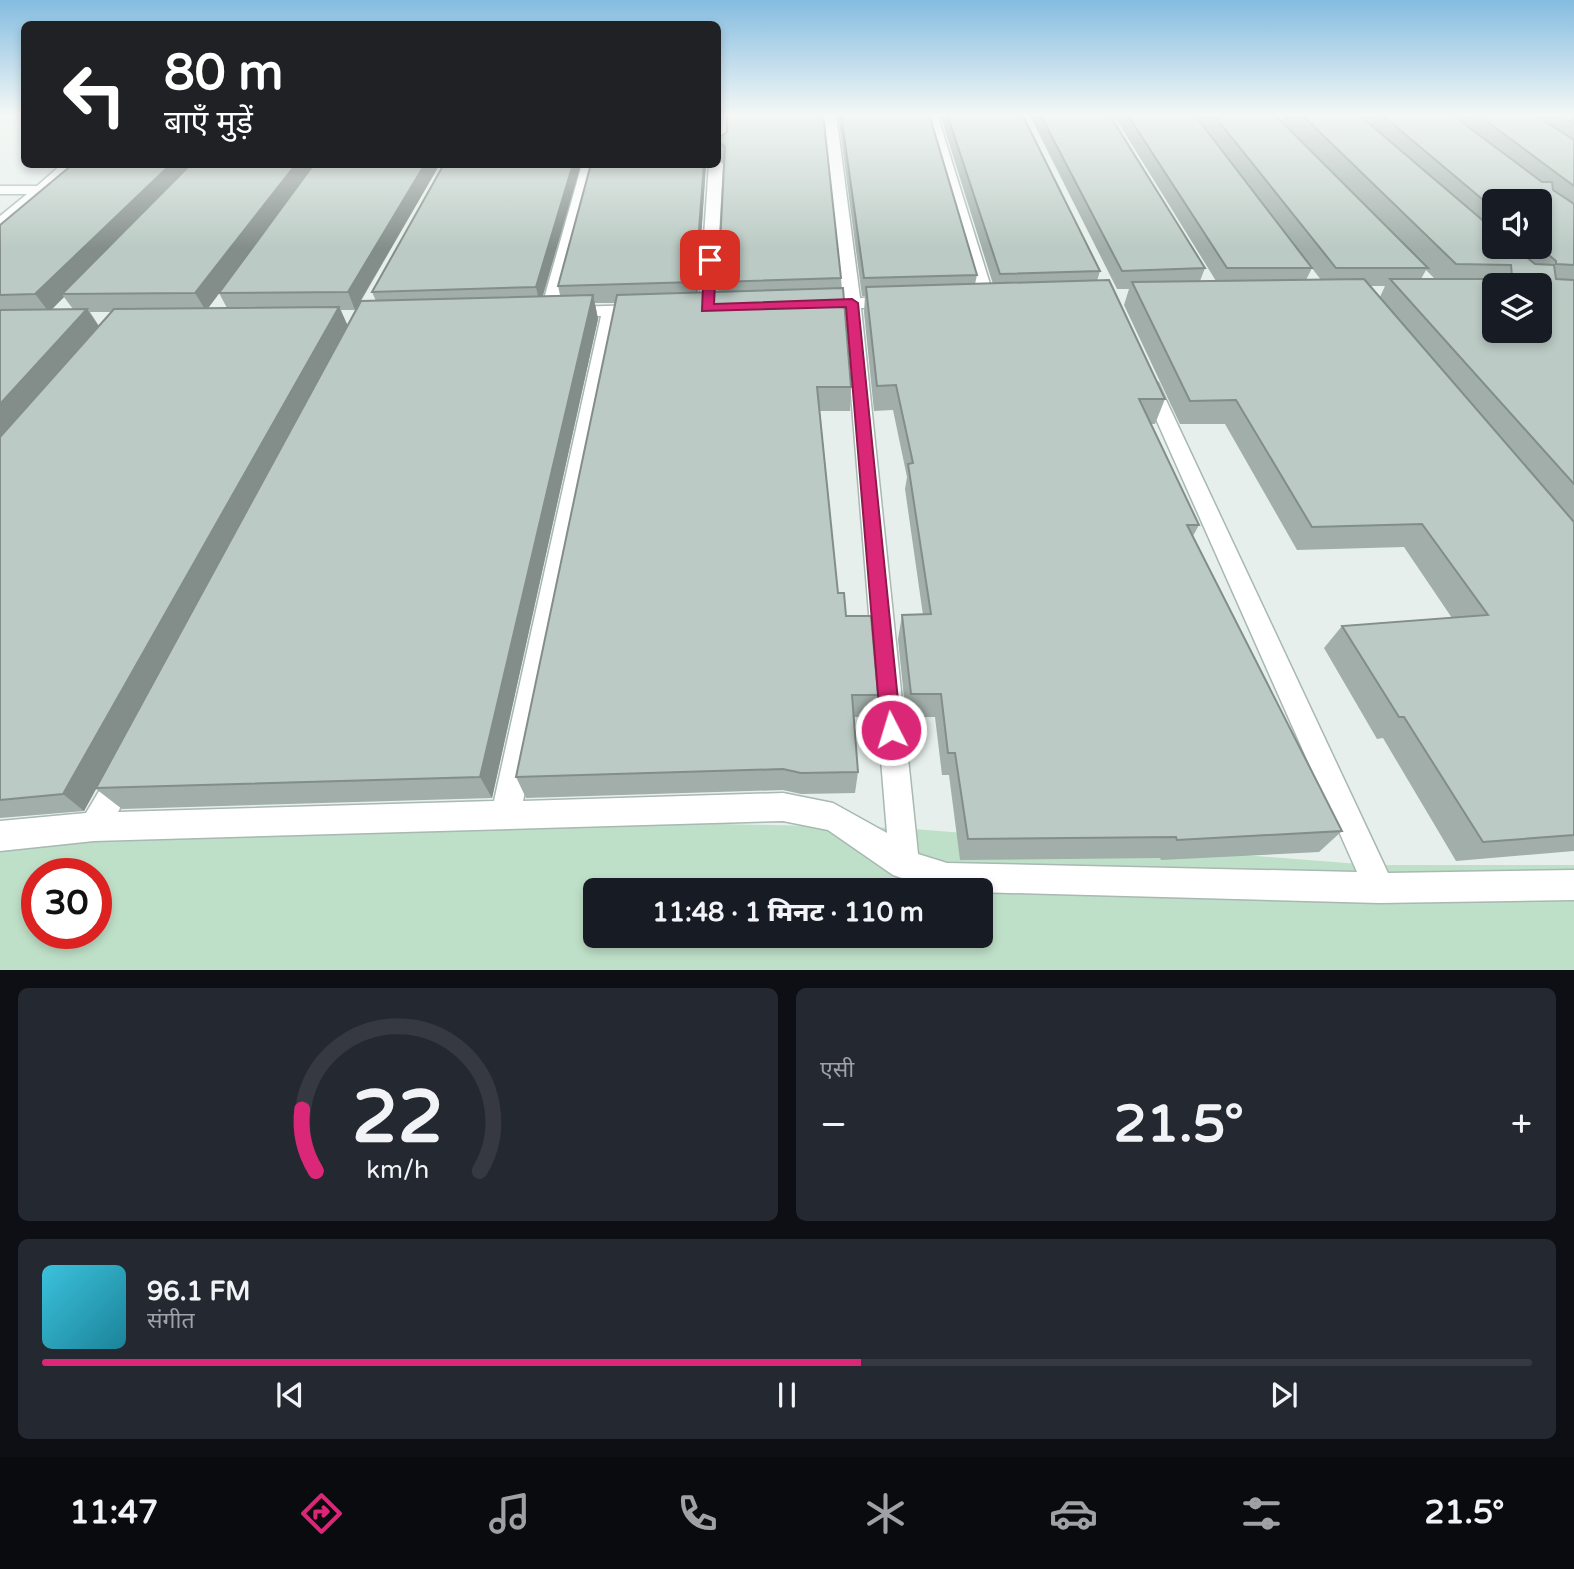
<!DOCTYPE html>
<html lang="hi">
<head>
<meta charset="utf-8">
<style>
	body { margin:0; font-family:"Varela Round","Noto Sans Devanagari",sans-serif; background:#242831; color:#f1f3f6; height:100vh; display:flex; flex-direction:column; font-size:26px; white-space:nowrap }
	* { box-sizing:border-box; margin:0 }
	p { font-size:23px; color:#9ea1a6 }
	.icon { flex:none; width:38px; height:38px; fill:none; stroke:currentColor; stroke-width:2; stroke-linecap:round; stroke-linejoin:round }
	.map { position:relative; height:970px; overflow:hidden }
	.drawer { display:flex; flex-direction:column; gap:18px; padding:18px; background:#0d0f14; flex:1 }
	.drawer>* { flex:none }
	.banner { position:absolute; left:21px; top:21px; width:700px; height:147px; border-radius:10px; box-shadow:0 4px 10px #0003; background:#202124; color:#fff; overflow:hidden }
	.buttons { position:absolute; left:1482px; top:189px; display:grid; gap:14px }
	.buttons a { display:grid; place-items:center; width:70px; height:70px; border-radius:10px; background:#171b24; box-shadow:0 4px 10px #0003; font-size:35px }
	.speed { position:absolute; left:21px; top:858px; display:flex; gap:14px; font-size:35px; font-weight:700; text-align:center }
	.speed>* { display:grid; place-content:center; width:91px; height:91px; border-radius:50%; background:#171b24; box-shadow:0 4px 10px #0003; line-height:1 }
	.speed .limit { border:10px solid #d22; background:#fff; color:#111 }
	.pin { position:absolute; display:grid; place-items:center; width:60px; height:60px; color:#fff; margin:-30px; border-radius:14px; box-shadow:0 4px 10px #0006 }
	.me { position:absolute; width:77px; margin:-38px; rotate:355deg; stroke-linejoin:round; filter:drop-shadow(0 0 5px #0008) }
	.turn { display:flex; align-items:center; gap:24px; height:147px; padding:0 28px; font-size:32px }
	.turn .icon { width:91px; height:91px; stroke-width:2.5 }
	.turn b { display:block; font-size:49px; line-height:60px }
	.big { font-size:52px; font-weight:800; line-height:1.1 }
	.drawer .tile { flex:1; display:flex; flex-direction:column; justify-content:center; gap:10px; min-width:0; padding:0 24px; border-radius:10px; background:#242831 }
	.drawer .dial { align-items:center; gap:0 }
	.dial svg { height:182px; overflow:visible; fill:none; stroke:#363941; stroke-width:7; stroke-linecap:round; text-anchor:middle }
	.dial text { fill:#f1f3f6; stroke:none }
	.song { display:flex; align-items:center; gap:21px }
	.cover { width:84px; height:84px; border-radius:10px; background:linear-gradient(135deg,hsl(190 70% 55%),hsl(190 70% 35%)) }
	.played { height:7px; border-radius:4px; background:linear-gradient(90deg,#db2777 55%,#363941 55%) }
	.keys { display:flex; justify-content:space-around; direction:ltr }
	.heat { display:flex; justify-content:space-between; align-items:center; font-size:38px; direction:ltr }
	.drawer .tiles { flex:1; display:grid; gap:18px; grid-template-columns:1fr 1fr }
	.tile:last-child { grid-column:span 2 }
	.trip { position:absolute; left:583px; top:878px; width:410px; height:70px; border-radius:10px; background:#171b24; box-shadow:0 4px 10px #0003; font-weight:800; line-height:70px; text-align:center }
	.dock { display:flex; height:112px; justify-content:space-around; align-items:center; background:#090b0e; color:#9ea1a6 }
	.dock .icon { width:49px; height:49px }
	.dock .current { color:#db2777 }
	.dock b { font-size:32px; color:#f1f3f6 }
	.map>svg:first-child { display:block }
	.green { fill:#bfe0c8; fill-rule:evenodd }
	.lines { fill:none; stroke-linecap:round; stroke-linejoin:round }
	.minor-casing { stroke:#a8b8b2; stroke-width:3 }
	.minor { fill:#fff; fill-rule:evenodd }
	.wall { fill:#a1aea9; fill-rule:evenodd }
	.shaded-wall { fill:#838d89 }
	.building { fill:#bbcac4; stroke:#838d89; stroke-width:2; fill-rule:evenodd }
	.route { fill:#db2777; stroke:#8e194d; stroke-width:2 }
</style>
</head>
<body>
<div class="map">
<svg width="1574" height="971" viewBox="0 0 1574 971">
	<rect width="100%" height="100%" fill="#e6efeb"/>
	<!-- green -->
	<path class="green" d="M506,819L901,828L1372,865H1574V970H0V844ZM37,873H96V933H37ZM595,891H980V936H595Z"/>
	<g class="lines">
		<!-- minor casing -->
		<g class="minor-casing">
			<g id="minor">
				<polygon points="718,114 726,114 725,149 718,153"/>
				<polygon points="824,114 836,114 860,298 894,297 902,302 894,307 861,308 918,854 947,863 1357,872 1140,383 1149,377 1158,383 1388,873 1574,870 1574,900 1379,903 940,891 893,875 828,830 783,821 94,841 0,851 0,821 86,813 114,766 124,762 134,766 138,775 118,812 494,801 601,316 569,317 561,312 569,307 642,305 650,310 648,314 619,316 523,801 783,793 833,803 887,833 844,308 817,309 809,304 817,299 843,298"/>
				<polygon points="925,114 937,114 995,300 993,304 987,305 979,300"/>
				<polygon points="718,160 723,164 715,308 707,313 699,308 709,164 718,164"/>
				<polygon points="62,164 77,164 5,227 0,228 0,216 27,194 0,194 0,186 37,186"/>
				<polygon points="582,164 596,164 558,313 549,318 540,313"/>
			</g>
		</g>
		<!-- minor -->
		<use href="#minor" class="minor"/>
	</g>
	<!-- wall -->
	<g class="wall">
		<polygon points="838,114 929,114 977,275 975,284 993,284 940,114 1022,114 1100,271 1097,281 1165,399 1155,424 1151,424 1199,525 1193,536 1342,831 1319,852 1161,860 1160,858 960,860 949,775 942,775 935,717 906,717 898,639 902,615 923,615 905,489 907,477 893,410 874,411 864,312 865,296 862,296"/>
		<path d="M1029,114H1109L1205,268L1200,281H1216L1113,114H1194L1312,268L1306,280H1321L1195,114H1274L1282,121L1285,114H1358L1361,116L1362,114H1574V851L1456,861L1383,738L1377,739L1324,648L1342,626L1452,618L1404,547L1297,550L1225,424H1180L1124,305L1129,289H1117ZM1494,201L1540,247H1494ZM1426,270L1435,279H1421ZM1371,286H1385L1380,297Z"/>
		<path d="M718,138L841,278V288L851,387L850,411H820L838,593L846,616L878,695L875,717H854L858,772L855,793L801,794L783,790L526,798L516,777L616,303H595L598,319L492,798L122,809L96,789L84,811L0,818V225L440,164L361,301H376L372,292L444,164H581L543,296L560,295L558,286L706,164L697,292H718V282L724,163L718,158ZM219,293L227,308H208ZM64,297L73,309H52ZM341,310H355L347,325ZM90,312H111L99,326Z"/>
	</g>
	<!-- shaded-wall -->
	<g class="shaded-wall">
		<polygon points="171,164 197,164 62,294 64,297 49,312 35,294"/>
		<polygon points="296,164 316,164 206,311 195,293"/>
		<polygon points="425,164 440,164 355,310 348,292"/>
		<polygon points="573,164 581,164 540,305 536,287"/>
		<polygon points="704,164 706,164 697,300 695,282"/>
		<polygon points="593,295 598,319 492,798 480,777"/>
		<polygon points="339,307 348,326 84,811 63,794"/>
		<polygon points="87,309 100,328 0,442 0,404"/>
	</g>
	<!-- building -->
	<g class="building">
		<polygon points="727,114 823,114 841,278 718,282 725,147 718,141 718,138 727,132"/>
		<polygon points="841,114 929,114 977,275 864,278"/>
		<polygon points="947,114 1022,114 1100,271 1000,274"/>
		<polygon points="1040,114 1109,114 1205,268 1122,271"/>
		<polygon points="1127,114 1194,114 1312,268 1227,268"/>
		<polygon points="1213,114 1274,114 1428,268 1336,268"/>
		<path d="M1301,114H1358L1494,230V247H1514L1535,264L1554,265L1556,279L1574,280V484L1390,279H1510L1512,276L1511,265L1456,264ZM1494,285H1540V331H1494Z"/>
		<polygon points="1381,114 1451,114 1542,182 1552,182 1553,190 1574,204 1574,265 1556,264 1556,261 1539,247 1540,201 1494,201 1494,209"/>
		<polygon points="1477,114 1533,114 1574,140 1574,186"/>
		<polygon points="1558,114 1574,114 1574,124"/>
		<polygon points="73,164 171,164 35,294 0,295 0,225"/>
		<polygon points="191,164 296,164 195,293 62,294"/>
		<polygon points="314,164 425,164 348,292 219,293"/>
		<polygon points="444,164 573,164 536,287 372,292"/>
		<polygon points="591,164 704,164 695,282 558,286"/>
		<polygon points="1364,279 1574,522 1574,835 1483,842 1404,717 1399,717 1342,626 1488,615 1422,524 1312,527 1236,400 1190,401 1132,282"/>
		<polygon points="1109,280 1165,399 1139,399 1199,525 1187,525 1342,831 1177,840 1176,837 968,839 955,753 948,753 941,694 911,694 902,615 931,614 908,464 913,463 896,385 877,386 866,287"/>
		<polygon points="843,288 851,387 817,387 838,593 844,593 846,616 871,616 878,695 852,695 858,772 801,773 783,769 516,777 617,295"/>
		<polygon points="593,295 480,777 96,788 361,301"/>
		<polygon points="339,307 63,794 0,800 0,437 114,309"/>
		<polygon points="87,309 0,404 0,310"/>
	</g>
	<!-- sky -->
	<linearGradient id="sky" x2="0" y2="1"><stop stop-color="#84bce0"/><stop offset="0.46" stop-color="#f4f8f6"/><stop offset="1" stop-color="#f4f8f6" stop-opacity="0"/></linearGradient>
	<rect width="1574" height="249" fill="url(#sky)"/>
	<!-- route -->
	<polygon class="route" points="710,257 716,260 714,304 852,299 858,303 901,730 898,737 891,740 884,737 881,730 846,307 702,311 704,260"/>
</svg>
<div class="buttons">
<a><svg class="icon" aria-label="sound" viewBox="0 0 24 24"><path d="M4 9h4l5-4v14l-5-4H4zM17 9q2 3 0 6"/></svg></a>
<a><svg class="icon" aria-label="layers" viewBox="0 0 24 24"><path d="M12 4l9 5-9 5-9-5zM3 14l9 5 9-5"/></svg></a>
</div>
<div class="speed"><div class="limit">30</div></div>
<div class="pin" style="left:710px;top:260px;background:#d93025"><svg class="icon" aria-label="arrive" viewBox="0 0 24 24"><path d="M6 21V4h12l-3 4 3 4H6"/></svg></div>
<svg class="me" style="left:891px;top:730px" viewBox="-20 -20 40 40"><circle r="17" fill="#db2777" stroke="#fff" stroke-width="3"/><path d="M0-11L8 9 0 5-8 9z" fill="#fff"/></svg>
<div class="trip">11:48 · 1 मिनट · 110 m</div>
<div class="banner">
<div class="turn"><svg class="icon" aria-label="left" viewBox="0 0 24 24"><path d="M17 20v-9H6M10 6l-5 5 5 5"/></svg><div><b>80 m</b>बाएँ मुड़ें</div></div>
</div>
</div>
<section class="drawer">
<div class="tiles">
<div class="tile dial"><svg viewBox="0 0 100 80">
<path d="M14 69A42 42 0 1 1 86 69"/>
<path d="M14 69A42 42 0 0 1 8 42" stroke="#db2777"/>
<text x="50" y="56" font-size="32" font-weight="700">22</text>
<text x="50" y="72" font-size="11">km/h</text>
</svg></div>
<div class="tile"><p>एसी</p>
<div class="heat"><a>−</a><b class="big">21.5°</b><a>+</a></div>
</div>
<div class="tile">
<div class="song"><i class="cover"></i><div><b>96.1 FM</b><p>संगीत</p></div></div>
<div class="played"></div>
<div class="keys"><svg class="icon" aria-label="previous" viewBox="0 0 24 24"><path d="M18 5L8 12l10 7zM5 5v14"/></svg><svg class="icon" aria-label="pause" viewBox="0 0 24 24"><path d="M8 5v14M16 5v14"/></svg><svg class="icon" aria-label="next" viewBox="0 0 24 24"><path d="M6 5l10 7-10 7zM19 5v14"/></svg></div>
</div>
</div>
</section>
<nav class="dock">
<b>11:47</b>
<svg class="icon current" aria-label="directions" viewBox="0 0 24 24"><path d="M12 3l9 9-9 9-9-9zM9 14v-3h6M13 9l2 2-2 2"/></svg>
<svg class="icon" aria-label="music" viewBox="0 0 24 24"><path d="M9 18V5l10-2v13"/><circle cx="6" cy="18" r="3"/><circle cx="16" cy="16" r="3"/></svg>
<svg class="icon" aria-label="phone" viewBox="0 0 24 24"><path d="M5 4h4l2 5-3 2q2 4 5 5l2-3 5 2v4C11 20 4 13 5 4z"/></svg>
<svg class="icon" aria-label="climate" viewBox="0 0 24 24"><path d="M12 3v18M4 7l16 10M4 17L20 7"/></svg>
<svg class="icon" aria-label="car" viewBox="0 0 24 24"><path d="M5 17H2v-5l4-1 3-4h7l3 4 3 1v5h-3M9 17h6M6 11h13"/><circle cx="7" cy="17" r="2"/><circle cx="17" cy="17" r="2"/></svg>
<svg class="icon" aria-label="filters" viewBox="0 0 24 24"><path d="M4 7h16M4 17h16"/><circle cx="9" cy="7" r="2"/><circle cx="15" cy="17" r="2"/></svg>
<b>21.5°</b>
</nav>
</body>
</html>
